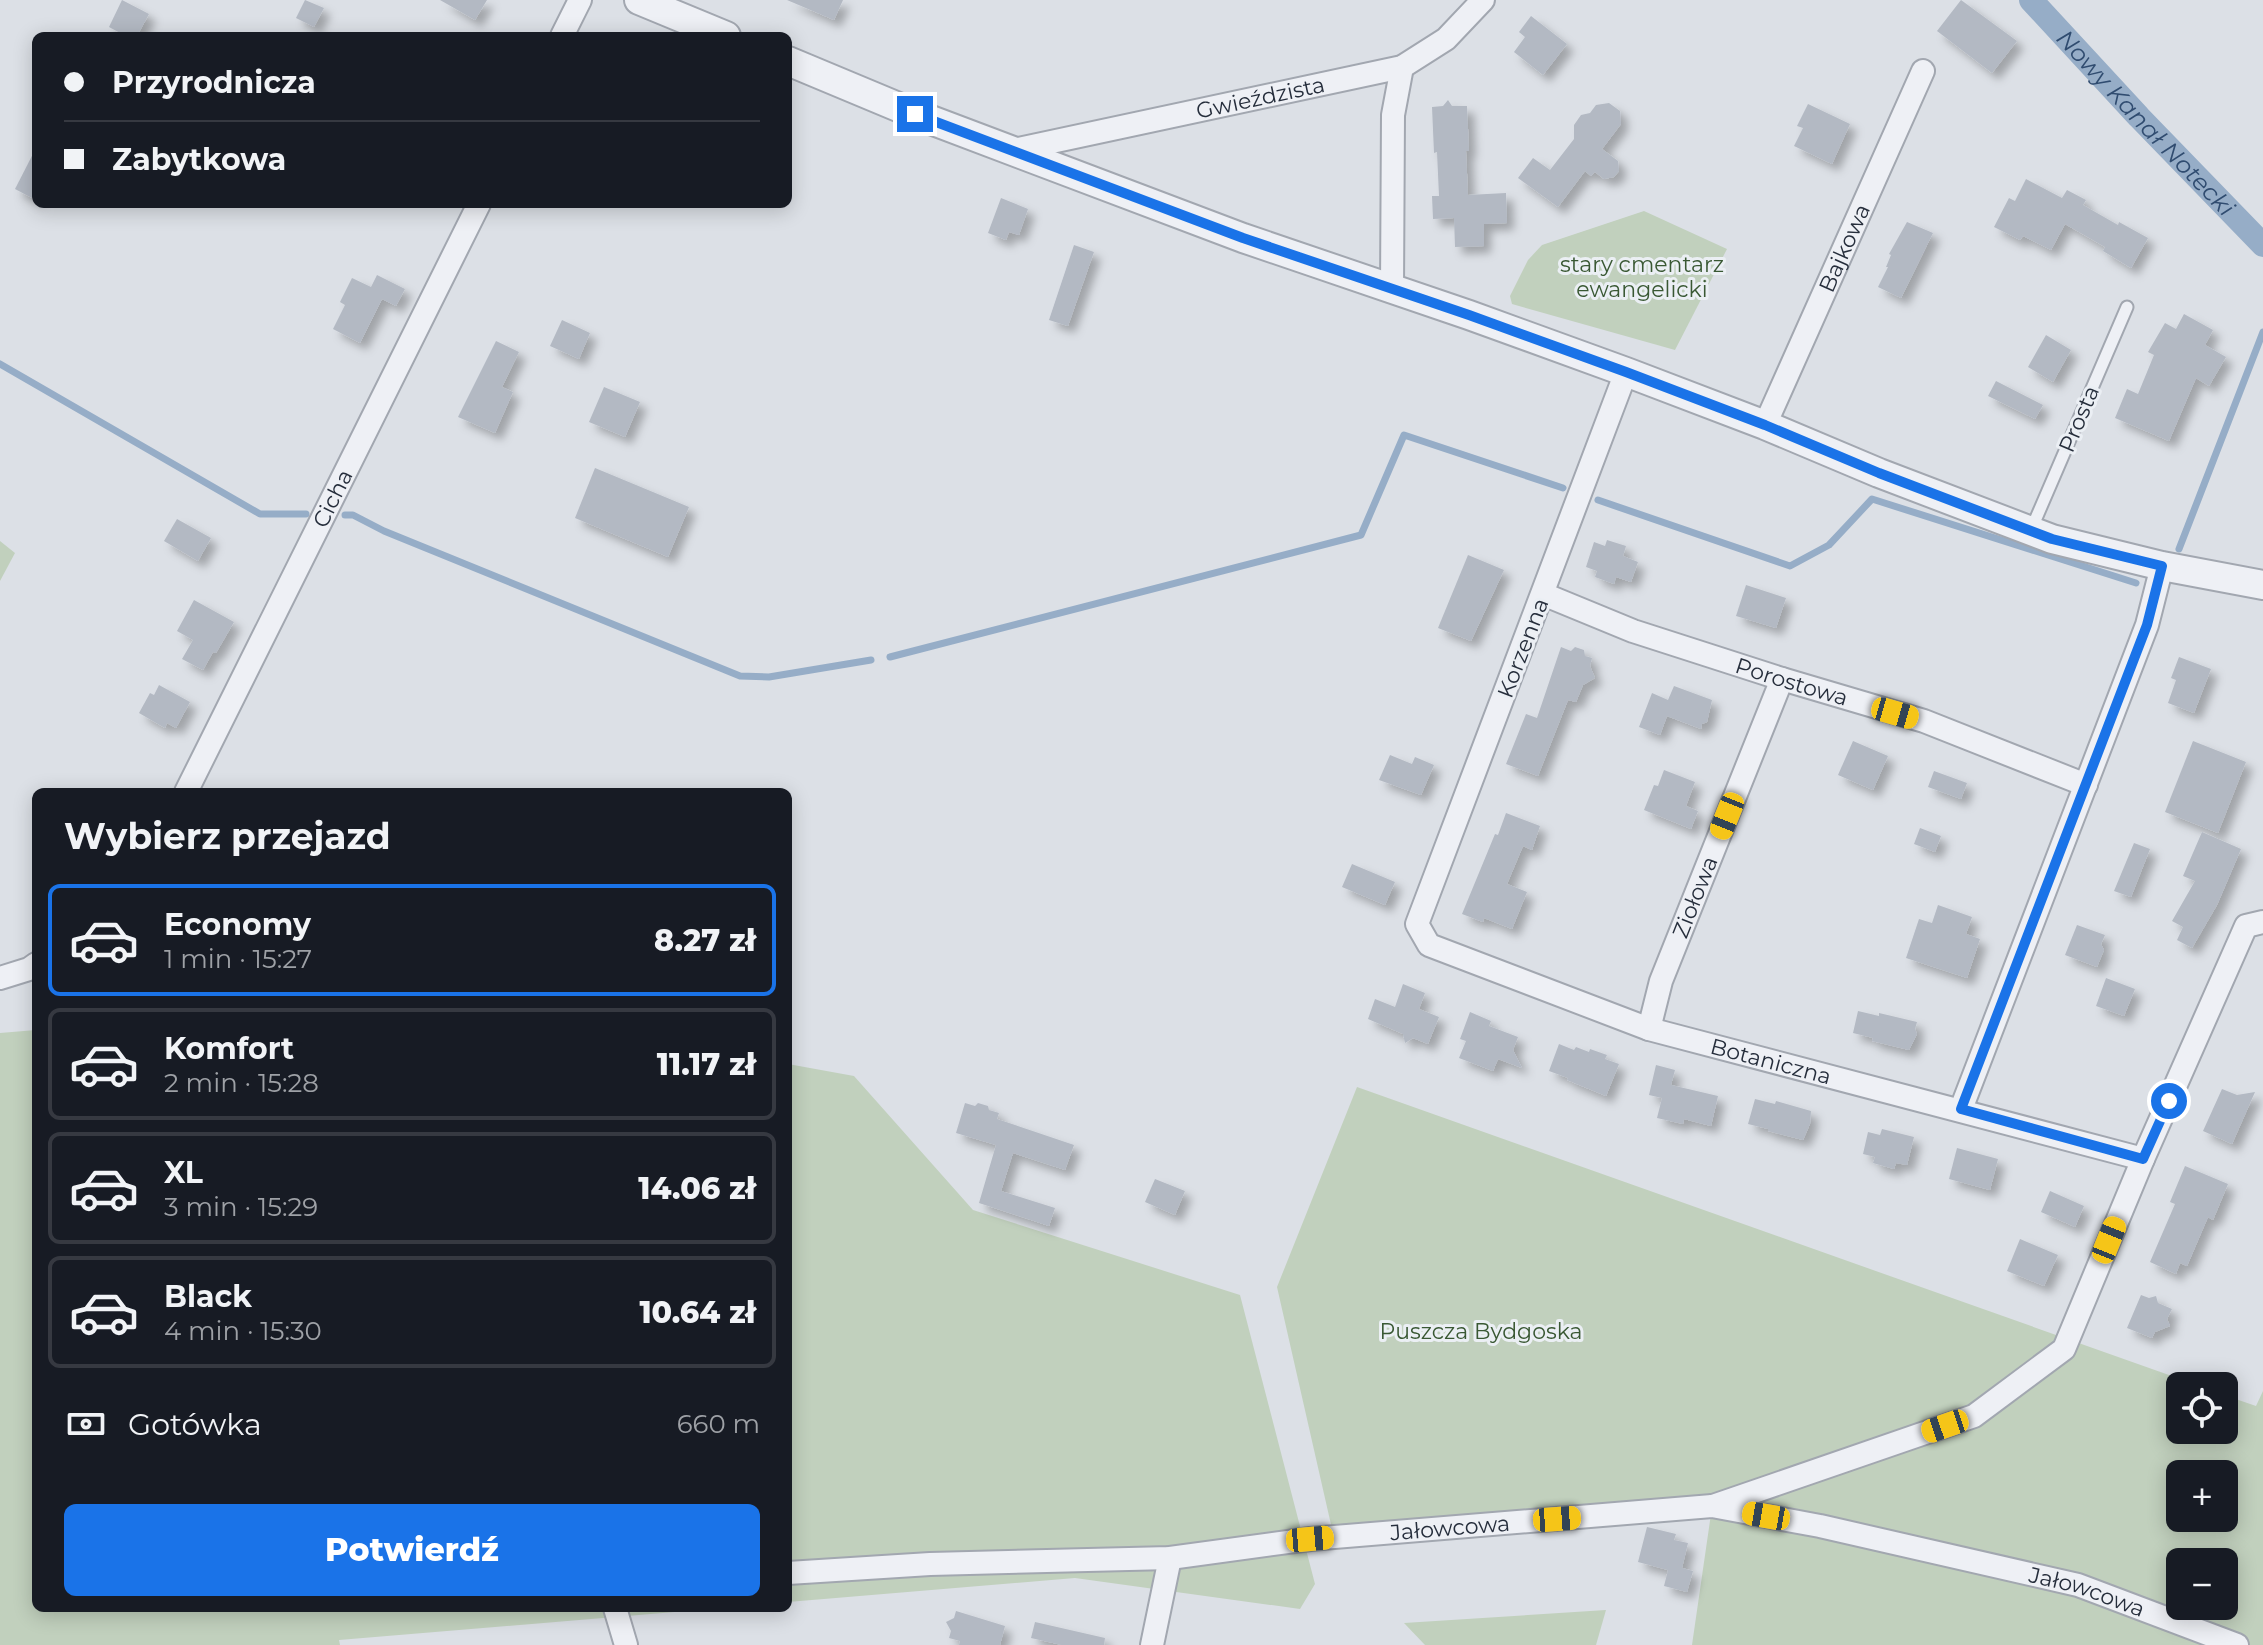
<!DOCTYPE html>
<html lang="pl">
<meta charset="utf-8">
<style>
body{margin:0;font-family:Montserrat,sans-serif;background:#242831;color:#f1f3f6;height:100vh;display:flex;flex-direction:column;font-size:30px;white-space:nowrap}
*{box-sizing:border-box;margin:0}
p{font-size:26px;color:#9ea1a6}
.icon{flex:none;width:44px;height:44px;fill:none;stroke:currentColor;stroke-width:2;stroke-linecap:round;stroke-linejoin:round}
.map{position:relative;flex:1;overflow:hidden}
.details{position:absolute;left:32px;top:788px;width:760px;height:824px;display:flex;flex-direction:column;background:#171b24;border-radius:12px;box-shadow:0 4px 20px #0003}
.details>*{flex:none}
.hud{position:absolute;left:32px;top:32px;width:760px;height:176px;border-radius:12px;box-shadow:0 4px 20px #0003;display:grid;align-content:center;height:176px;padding:0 32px;background:#171b24}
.buttons{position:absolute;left:2166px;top:1372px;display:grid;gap:16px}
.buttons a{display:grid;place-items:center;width:72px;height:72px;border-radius:12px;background:#171b24;box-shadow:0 4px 20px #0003;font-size:40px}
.end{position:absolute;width:36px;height:36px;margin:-18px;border:10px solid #1a73e8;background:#fff;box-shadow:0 0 0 4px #fff}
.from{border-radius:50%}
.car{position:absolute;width:24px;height:48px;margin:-24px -12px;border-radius:10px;box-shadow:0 0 6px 2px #0007;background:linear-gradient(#f5c518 24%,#345 0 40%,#f5c518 0 76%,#345 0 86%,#f5c518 0)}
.hud b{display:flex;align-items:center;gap:28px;height:76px;font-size:30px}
.hud b+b{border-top:2px solid #363941}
.hud i{width:20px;height:20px;background:#f1f3f6}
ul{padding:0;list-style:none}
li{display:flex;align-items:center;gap:24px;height:112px;margin:0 16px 12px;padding:0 16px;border:4px solid #363941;border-radius:12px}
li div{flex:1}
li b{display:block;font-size:30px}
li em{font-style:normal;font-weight:800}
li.current{border-color:#1a73e8}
li>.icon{width:72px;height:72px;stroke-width:1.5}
h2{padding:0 32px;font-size:36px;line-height:96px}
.pay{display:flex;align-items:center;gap:20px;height:88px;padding:0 32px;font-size:30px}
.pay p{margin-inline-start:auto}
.primary-button{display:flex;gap:16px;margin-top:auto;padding:16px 32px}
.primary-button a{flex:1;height:92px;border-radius:12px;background:#1a73e8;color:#fff;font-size:32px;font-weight:800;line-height:92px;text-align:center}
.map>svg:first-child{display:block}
.green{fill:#c1d0bd;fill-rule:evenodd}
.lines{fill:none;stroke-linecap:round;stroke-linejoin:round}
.stream{stroke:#96adc7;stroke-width:7}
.canal{stroke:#96adc7;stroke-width:24}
.building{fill:#b3b9c3;filter:url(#shadow)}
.service-casing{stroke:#a2a7b0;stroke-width:15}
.minor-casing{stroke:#a2a7b0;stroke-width:26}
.tertiary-casing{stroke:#a2a7b0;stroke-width:32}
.service{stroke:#eef0f5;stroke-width:11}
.minor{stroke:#eef0f5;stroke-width:22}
.tertiary{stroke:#eef0f5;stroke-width:28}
.route{stroke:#1a73e8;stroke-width:10}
.labels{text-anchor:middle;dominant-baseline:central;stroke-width:6;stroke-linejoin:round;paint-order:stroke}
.street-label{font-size:22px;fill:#262e3c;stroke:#ebeff4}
.park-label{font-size:22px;fill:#395833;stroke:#ebeff4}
.water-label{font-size:24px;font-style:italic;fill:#304c70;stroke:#ebeff4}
</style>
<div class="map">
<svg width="2263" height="1645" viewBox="0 0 2263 1645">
<defs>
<filter id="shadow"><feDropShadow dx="7" dy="7" stdDeviation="4" flood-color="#0004"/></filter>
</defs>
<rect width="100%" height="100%" fill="#dce0e6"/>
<g class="green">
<path d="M1644 211 1727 249 1675 350 1512 304 1510 296 1528 260 1542 245Z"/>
<path d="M0 541 15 553 0 581Z"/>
<path d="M36 1030V1608H722L339 1640 340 1645H0V1033Z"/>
<path d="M788 1064 854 1076 973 1210 1240 1295 1315 1584 1300 1609 1075 1578 788 1602Z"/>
<path d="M1357 1087 2200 1386H2180V1430H2224V1395L2256 1406 2263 1391V1645H1692L1712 1507 1332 1529 1277 1287ZM2180 1474H2224V1518H2180ZM2180 1562H2224V1606H2180Z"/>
<path d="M1606 1610 1596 1645H1425L1404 1623Z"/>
</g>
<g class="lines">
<g class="stream">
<path d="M0 364 260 514H306"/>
<path d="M1598 500 1790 566 1829 545 1872 499 2136 583"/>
<path d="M345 515H353L384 531 740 676 769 677 871 660"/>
<path d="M2179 549 2263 332"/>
<path d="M890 657 1361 535 1404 435 1563 488"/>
</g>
<path class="canal" id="s1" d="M2031 0 2139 117 2263 245"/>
</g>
<g class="building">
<path d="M122 0 149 14 137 36H126L109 27Z"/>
<path d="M305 0 324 8 314 27 296 18Z"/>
<path d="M440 0H487L475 20Z"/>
<path d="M787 0H843L834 20Z"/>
<path d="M1961 0 2017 41 1992 73 1937 31Z"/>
<path d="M1531 16 1567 44 1543 75 1514 52 1525 37 1519 32Z"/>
<path d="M1448 100 1452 106H1467L1469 151H1466L1468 195 1506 193 1507 223 1484 224V246L1455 247 1454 218 1433 219 1432 196H1439L1437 152 1434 153 1432 107 1443 106Z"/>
<path d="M1609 103 1620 111 1621 124 1602 149 1618 161 1619 171 1614 177 1604 179 1595 172 1591 176 1585 171 1558 207 1518 178 1533 158 1550 170 1574 139V125L1581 115 1590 113 1596 105Z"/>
<path d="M1808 104 1850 124 1832 164 1794 146 1803 128 1797 126Z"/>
<path d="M36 148V200L15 189Z"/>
<path d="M2026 179 2062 198 2067 190 2086 200 2083 205 2118 225 2119 222 2148 238 2131 268 2103 251 2105 247 2065 224 2051 250 2023 236 2020 240 1994 227 2009 198 2015 201Z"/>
<path d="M1001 198 1028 209 1019 235 1009 232 1006 240 988 233Z"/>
<path d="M1907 222 1933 233 1901 298 1878 287 1888 267H1886L1891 255 1889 254Z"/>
<path d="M1074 245 1094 252 1068 326 1049 320Z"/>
<path d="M377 275 405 289 396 306 382 299 360 343 333 329 345 305 340 302 352 278 371 287Z"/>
<path d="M2184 314 2213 330 2205 345 2226 357 2209 386 2196 378 2169 441 2115 418 2127 389 2138 394 2154 355 2148 352 2165 323 2176 329Z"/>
<path d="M562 320 590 333 579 359 550 346Z"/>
<path d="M2046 335 2071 350 2053 382 2028 367Z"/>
<path d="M496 341 519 352 502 387 513 392 495 433 458 417Z"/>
<path d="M1996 381 2043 405 2035 419 1988 396Z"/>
<path d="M604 387 640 402 625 437 589 422Z"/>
<path d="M595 468 689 507 668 557 575 518Z"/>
<path d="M177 519 211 538 198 561 164 541Z"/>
<path d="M1607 540 1626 546 1623 556 1638 562 1631 582 1616 577 1614 584 1595 577 1597 571 1586 567 1594 542 1605 546Z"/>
<path d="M1468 555 1504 570 1471 641 1438 628Z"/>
<path d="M1746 585 1786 598 1776 628 1736 616Z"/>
<path d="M194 600 234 622 216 653 213 652 203 670 182 659 193 640 177 631Z"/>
<path d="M1561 647 1571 651 1575 647 1584 650 1585 656 1592 658 1590 666 1595 678 1583 685 1576 702 1568 700 1538 776 1506 764 1526 714 1537 718Z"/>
<path d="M2179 657 2211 669 2194 713 2168 703 2176 680 2171 678Z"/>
<path d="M159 685 190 702 176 728 167 723 165 728 139 713 150 693 154 695Z"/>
<path d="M1674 686 1712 700 1707 722 1702 724 1701 729 1667 716 1660 735 1639 727 1652 693 1668 700Z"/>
<path d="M1853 741 1888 756 1873 790 1838 775Z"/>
<path d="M2193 741 2246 762 2218 833 2165 812Z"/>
<path d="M1390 755 1412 764 1415 757 1434 765 1421 795 1379 780Z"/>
<path d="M1664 770 1695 782 1686 806 1698 811 1691 829 1644 810 1654 785 1658 786Z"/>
<path d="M1934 771 1967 783 1961 799 1928 787Z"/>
<path d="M1506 813 1540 826 1532 850 1523 846 1507 884 1527 892 1512 929 1484 918 1483 922 1462 914 1495 834 1498 835Z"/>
<path d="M1920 828 1941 836 1935 852 1914 844Z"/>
<path d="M2202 832 2241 849 2217 905 2192 948 2177 940 2183 927 2172 921 2195 881 2183 876Z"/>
<path d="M2134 843 2150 849 2131 897 2114 891Z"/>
<path d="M1352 864 1395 882 1385 905 1342 887Z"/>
<path d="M1938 905 1972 917 1966 934 1980 939 1967 978 1906 958 1919 919 1932 923Z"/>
<path d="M2077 925 2105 935 2101 944 2104 950 2097 967 2065 955Z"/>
<path d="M2106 978 2135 989 2124 1016 2096 1006Z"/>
<path d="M1403 984 1425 993 1419 1009 1439 1017 1428 1044 1413 1038 1405 1043 1403 1034 1368 1019 1375 999 1395 1007Z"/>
<path d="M1858 1011 1879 1016V1013L1917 1022 1915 1029 1917 1034 1909 1050 1872 1041 1873 1038 1853 1033Z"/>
<path d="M1470 1012 1491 1021 1489 1026 1518 1037 1513 1050 1522 1068 1498 1059 1493 1071 1459 1058 1466 1041 1460 1039Z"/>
<path d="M1559 1044 1574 1050 1576 1047 1589 1052 1590 1049 1607 1055 1605 1059 1619 1064 1606 1096 1567 1080 1568 1078 1549 1071Z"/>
<path d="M1656 1065 1675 1070 1671 1085 1718 1096 1711 1126 1684 1119 1683 1124 1657 1118 1662 1098 1649 1095Z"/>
<path d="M2222 1089 2237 1095 2255 1092 2232 1144 2203 1131Z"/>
<path d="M1755 1099 1775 1104 1776 1101 1811 1111 1810 1124 1803 1140 1768 1131V1129L1748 1124Z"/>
<path d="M965 1103 975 1106 978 1103 988 1106 989 1110 999 1113 997 1119 1074 1145 1065 1170 1013 1153 1001 1191 1055 1208 1049 1226 979 1203 996 1145 956 1133Z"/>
<path d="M1882 1129 1914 1137 1907 1165 1896 1163 1894 1169 1873 1163 1875 1157 1863 1154 1868 1132 1880 1135Z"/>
<path d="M1957 1148 1998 1159 1990 1190 1949 1179Z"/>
<path d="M2185 1166 2228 1184 2213 1220 2208 1217 2187 1266 2180 1263 2176 1274 2150 1262 2175 1204 2170 1202Z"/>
<path d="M1155 1179 1185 1191 1175 1215 1145 1202Z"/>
<path d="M2050 1191 2084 1206 2075 1227 2041 1212Z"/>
<path d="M2020 1239 2058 1255 2044 1286 2007 1271Z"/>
<path d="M2141 1295 2149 1298 2156 1296 2158 1303 2172 1309 2167 1319 2170 1326 2155 1332 2152 1338 2127 1328Z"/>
<path d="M1647 1527 1676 1534 1674 1540 1688 1543 1682 1568 1693 1571 1687 1592 1664 1586 1668 1570 1638 1562Z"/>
<path d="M956 1611 1005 1626 1000 1645H959L960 1641 949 1638 951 1631 946 1622 954 1618Z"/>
<path d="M1035 1622 1105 1638 1104 1645H1062L1031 1638Z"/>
</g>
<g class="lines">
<defs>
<path id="service" d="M2031 530 2127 307"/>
<g id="minor">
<path d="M562 36 580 0"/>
<path id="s2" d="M1014 150 1402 67 1446 39 1483 0"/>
<path d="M1392 288 1393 115 1402 67"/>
<path id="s3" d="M1626 372 1417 924 1429 945 1649 1029 2143 1159"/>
<path id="s4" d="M1765 425 1923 71"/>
<path id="s5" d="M1543 594 1633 631 1782 679 1924 721 2086 785"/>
<path id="s6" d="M186 792 479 204"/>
<path d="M0 978 29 969 36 964"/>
<path id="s7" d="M1649 1029 1661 981 1782 679"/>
<path d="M1961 1109 2147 625 2162 566"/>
<path d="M1713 1506 1974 1416 2064 1349 2143 1159 2246 926 2263 922"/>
<path id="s8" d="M788 1573 930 1564 1170 1558 1310 1539 1712 1506 1820 1526 2078 1585 2237 1645"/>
<path d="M615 1608 626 1645"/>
<path d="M1152 1645 1170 1558"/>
</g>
<g id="tertiary">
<path d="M639 0 726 36"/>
<path d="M788 61 915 114 1243 238 1469 315 1626 372 1765 425 1879 473 2052 539 2162 566 2263 585"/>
</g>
</defs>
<use href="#service" class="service-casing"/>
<use href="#minor" class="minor-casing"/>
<use href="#tertiary" class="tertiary-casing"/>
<use href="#service" class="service"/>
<use href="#minor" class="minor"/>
<use href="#tertiary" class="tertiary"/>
</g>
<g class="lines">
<path class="route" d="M915 114 1243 238 1469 315 1626 372 1765 425 1879 473 2052 539 2162 566 2147 625 1961 1109 2143 1159 2169 1101"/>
</g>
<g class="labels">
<g class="street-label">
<text stroke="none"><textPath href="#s2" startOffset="252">Gwieździsta</textPath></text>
<text stroke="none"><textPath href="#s4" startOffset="194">Bajkowa</textPath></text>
<text transform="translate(2079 419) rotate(-67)">Prosta</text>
<text stroke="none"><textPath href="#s6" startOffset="328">Cicha</textPath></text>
<text transform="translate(1523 648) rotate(-69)">Korzenna</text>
<text stroke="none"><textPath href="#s5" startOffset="264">Porostowa</textPath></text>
<text stroke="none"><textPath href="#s7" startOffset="140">Ziołowa</textPath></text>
<text stroke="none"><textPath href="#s3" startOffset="976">Botaniczna</textPath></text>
<text stroke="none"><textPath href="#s8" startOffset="664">Jałowcowa</textPath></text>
<text stroke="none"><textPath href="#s8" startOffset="1312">Jałowcowa</textPath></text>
</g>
<g class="park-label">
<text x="1642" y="264">stary cmentarz<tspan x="1642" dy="25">ewangelicki</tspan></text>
<text x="1481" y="1331">Puszcza Bydgoska</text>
</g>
<g class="water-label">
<text stroke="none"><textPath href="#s1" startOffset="168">Nowy Kanał Notecki</textPath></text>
</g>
</g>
</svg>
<div class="buttons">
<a><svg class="icon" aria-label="locate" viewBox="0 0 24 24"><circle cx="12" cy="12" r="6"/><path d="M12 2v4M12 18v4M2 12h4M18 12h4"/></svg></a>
<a>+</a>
<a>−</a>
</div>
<i class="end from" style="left:2169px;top:1101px"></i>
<i class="end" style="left:915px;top:114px"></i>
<i class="car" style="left:1895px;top:713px;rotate:106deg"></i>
<i class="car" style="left:1727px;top:816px;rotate:202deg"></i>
<i class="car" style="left:2109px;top:1240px;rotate:22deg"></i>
<i class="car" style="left:1945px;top:1426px;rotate:251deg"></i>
<i class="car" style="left:1766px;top:1516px;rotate:280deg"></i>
<i class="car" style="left:1557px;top:1519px;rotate:86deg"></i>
<i class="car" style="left:1310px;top:1539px;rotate:85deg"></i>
<div class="hud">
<b><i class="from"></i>Przyrodnicza</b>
<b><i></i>Zabytkowa</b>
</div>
<section class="details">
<h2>Wybierz przejazd</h2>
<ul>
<li class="current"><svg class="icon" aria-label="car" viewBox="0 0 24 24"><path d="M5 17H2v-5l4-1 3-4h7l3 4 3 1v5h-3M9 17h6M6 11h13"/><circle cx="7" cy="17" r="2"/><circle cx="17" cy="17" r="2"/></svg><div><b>Economy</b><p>1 min · 15:27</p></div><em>8.27 zł</em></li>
<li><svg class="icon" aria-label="car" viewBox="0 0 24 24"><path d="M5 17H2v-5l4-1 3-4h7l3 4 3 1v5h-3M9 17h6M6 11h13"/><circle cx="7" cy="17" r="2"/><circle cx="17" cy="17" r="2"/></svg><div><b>Komfort</b><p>2 min · 15:28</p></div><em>11.17 zł</em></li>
<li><svg class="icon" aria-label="car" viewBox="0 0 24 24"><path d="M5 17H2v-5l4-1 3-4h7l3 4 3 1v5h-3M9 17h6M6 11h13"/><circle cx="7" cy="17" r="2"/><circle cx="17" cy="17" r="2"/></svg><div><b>XL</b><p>3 min · 15:29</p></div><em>14.06 zł</em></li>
<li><svg class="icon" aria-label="car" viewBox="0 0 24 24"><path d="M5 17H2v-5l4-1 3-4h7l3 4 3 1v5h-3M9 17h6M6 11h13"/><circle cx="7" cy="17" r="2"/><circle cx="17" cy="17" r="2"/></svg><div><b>Black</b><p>4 min · 15:30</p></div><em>10.64 zł</em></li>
</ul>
<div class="pay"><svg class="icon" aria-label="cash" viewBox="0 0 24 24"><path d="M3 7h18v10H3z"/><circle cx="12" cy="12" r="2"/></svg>Gotówka<p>660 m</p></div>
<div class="primary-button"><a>Potwierdź</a></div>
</section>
</div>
